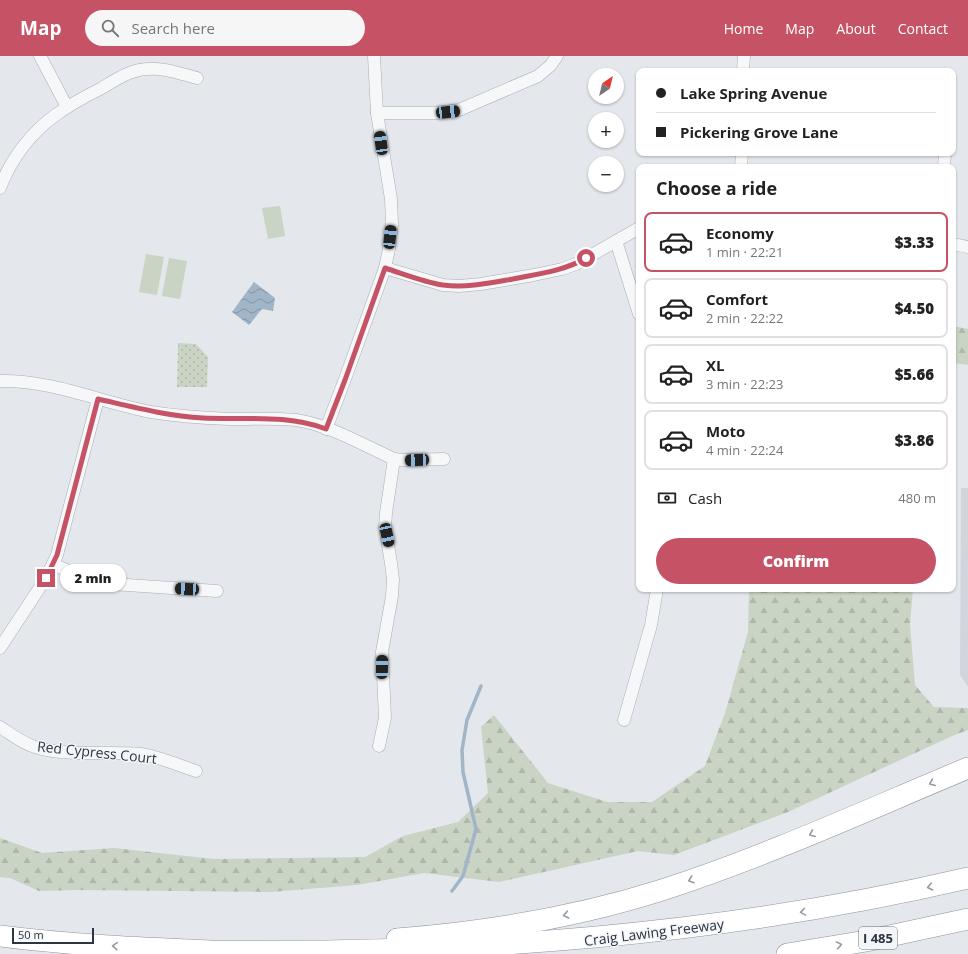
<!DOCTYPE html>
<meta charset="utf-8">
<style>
body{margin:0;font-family:"Open Sans",sans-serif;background:#f6f6f6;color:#222;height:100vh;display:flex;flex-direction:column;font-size:15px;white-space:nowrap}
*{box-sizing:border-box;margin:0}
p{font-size:13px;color:#767676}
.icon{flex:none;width:22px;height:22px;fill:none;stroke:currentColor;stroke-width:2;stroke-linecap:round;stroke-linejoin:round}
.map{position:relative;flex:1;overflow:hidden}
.details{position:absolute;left:636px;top:108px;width:320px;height:428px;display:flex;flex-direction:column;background:#fff;border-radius:8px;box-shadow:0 1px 3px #0004}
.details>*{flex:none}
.top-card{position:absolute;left:636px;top:12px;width:320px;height:88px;border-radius:8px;box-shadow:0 1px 3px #0004;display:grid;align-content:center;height:88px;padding:0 20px;background:#fff}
.needle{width:26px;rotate:35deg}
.controls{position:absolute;left:588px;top:12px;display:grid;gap:8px}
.controls a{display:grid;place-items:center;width:36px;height:36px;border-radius:50%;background:#fff;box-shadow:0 1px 3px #0004;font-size:20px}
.scale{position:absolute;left:12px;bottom:10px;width:82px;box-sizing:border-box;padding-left:4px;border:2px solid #2c3542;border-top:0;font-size:11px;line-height:14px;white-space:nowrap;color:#2c3542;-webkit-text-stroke:3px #f3f5f8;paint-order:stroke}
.end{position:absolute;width:18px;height:18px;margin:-9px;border:5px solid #c65266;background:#fff;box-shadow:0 0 0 2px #fff}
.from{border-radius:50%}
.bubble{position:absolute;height:28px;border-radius:14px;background:#fff;box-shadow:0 1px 3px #0004;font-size:13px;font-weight:800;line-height:28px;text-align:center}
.car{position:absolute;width:12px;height:24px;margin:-12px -6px;border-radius:5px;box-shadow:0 0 3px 1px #0007;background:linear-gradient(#222 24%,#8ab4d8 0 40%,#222 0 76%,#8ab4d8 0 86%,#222 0)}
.top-card b{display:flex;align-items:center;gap:14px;height:38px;font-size:15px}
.top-card b+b{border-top:1px solid #e0e0e0}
.top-card i{width:10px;height:10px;background:#222}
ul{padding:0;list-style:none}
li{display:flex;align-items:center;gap:12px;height:60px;margin:0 8px 6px;padding:0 12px;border:2px solid #e0e0e0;border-radius:8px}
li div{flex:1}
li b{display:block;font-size:15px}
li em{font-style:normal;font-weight:800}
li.selected{border-color:#c65266}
li>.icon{width:36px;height:36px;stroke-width:1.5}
h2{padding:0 20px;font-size:18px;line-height:48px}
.pay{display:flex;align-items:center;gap:10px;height:44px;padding:0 20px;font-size:15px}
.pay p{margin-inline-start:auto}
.cta{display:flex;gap:8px;margin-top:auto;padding:8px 20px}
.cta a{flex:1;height:46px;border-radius:24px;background:#c65266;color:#fff;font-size:16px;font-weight:800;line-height:46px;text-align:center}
header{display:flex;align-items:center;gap:24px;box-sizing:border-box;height:56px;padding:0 20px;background:#c65266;color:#fff}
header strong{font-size:19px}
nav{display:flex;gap:22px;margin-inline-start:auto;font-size:14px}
.search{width:280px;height:36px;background:#f6f6f6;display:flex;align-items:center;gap:10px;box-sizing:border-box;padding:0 14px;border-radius:22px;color:#767676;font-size:15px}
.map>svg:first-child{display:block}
.built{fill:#d2d6dc}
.forest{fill:url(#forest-firs)}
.park{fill:url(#park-dots)}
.garden{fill:#c9d4c5}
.water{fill:url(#water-waves)}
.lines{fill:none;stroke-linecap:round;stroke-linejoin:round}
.stream{stroke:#a1b5c8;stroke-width:3.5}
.minor-casing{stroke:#a9aeb5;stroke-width:13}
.motorway-casing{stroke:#8c94a0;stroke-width:22}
.minor{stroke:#f6f7f9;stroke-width:12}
.motorway{stroke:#fff;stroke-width:21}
.oneway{stroke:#969aa0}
.route{stroke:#c65266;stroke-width:5}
.labels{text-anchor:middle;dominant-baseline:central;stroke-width:3;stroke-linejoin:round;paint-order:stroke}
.shield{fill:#f3f5f8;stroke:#686f79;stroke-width:1}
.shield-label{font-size:13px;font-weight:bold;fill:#2c3542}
.street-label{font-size:14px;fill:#2c3542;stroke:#f3f5f8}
</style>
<header>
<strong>Map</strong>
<div class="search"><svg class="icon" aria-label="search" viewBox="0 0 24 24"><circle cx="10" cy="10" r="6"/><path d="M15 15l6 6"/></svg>Search here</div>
<nav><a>Home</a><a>Map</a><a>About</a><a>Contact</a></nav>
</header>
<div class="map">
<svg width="968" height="898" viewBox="0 0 968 898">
<defs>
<pattern id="forest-firs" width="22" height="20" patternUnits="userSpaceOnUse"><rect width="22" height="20" fill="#c9d4c5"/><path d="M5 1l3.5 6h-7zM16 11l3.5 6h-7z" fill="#adb7aa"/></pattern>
<pattern id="park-dots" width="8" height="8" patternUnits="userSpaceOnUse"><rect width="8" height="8" fill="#c9d4c5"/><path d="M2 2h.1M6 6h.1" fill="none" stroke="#adb7aa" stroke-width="1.8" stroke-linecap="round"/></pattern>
<pattern id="water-waves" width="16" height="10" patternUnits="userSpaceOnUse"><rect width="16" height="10" fill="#a1b5c8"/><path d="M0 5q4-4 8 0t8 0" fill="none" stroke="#8394a4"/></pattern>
</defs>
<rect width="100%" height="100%" fill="#e4e7eb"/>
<path class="built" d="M961 432H968V631L960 619Z"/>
<g class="forest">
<path d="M953 270 968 273V309L953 307Z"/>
<path d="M749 533H913L910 569 915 629 934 651 968 652V674L952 680 788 756 674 799 638 795 499 826 424 817 357 829 270 836 80 834 39 835 10 822 0 821V782L42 797 114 792 214 803 365 801 403 780 458 766 488 737 481 671 494 659 548 727 607 746H652L705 710 725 657 748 576Z"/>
</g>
<path class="park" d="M178 287 196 288 208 301 207 331H177Z"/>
<g class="garden">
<path d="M280 150 285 180 268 183 262 152Z"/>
<path d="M146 198 164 201 157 239 139 236Z"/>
<path d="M169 202 187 205 180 243 162 240Z"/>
</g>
<path class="water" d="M254 226 275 242 273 255 262 253 249 269 232 256Z"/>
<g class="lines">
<path class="stream" d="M452 835 463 820 476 773 463 716 462 694 467 664 481 630"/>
<defs>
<g id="minor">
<path d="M40 0 67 51"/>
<path d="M743 15 744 0"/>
<path d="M377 57H436L459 54 538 20 551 9 557 0"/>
<path d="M741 111 742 97"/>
<path d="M944 111 945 97"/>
<path d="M0 132C11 103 31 76 57 58 71 48 86 40 102 32 115 24 130 14 146 13 163 11 181 18 197 22"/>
<path d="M616 185 639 258"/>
<path d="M953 188 968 191"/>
<path d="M385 212 443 229 459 230 481 228 534 219 562 213 576 208 639 172"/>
<path d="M0 325C52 324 100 346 151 356 176 360 203 362 229 363 251 363 273 362 296 364 330 369 363 389 394 403L403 404 444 403"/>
<path d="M326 373 345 323 385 212 389 193 392 168 391 143 377 57 374 0"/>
<path d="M53 508 77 519 112 528 217 535"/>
<path d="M0 592 46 522 57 499 98 343"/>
<path d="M624 664 651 569 657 533"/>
<path d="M0 671C11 678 22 687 35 691 66 701 108 695 141 698 160 701 178 709 196 715"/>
<path d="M379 690 385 662 382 596 392 540 393 524 391 507 385 471 386 457 394 403"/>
</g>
<g id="motorway">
<path d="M0 880C70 889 140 892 210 895 465 898 720 880 968 822"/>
<path d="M397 883C486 876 577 861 662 834 767 800 867 754 968 712"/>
<path d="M787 898 866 885 968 863"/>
</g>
</defs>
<use href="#minor" class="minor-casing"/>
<use href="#motorway" class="motorway-casing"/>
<use href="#minor" class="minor"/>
<use href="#motorway" class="motorway"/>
</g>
<defs><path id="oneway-chevron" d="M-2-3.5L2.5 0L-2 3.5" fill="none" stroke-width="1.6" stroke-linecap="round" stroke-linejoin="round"/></defs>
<g class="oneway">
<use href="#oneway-chevron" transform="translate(932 727) rotate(157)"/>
<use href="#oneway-chevron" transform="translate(812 778) rotate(157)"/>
<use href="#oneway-chevron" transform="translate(691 824) rotate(161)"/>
<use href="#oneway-chevron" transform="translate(930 831) rotate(167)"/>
<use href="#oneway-chevron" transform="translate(803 856) rotate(171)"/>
<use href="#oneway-chevron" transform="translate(566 859) rotate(169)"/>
<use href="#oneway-chevron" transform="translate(839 889) rotate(-10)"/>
<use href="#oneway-chevron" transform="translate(115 890) rotate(-176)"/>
</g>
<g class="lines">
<path class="route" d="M46 522 57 499 98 343C133 351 167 360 203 362 244 364 287 358 326 373L345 324 385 212C404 218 424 226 443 229 467 232 490 227 513 223 538 218 564 215 586 202"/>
</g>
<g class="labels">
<rect class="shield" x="859" y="871" width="38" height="22" rx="3"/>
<g class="shield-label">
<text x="878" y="882">I 485</text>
</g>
<g class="street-label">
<text transform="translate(97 696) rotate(6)">Red Cypress Court</text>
<text transform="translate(654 876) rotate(-7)">Craig Lawing Freeway</text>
</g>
</g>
</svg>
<div class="controls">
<a><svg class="needle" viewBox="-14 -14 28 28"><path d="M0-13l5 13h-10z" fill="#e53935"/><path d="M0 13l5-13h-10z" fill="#767676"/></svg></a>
<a>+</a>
<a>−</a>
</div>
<div class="scale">50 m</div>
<i class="end from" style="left:586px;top:202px"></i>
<i class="end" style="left:46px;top:522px"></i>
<div class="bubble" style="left:60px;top:508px;width:66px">2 min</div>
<i class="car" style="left:448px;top:56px;rotate:84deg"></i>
<i class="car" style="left:381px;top:87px;rotate:352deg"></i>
<i class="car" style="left:390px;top:181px;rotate:6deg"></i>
<i class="car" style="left:417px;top:404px;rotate:268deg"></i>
<i class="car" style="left:387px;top:479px;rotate:168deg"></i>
<i class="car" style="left:187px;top:533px;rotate:273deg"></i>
<i class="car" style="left:382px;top:611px;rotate:1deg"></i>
<div class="top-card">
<b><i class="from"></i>Lake Spring Avenue</b>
<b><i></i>Pickering Grove Lane</b>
</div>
<section class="details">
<h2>Choose a ride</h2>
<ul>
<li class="selected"><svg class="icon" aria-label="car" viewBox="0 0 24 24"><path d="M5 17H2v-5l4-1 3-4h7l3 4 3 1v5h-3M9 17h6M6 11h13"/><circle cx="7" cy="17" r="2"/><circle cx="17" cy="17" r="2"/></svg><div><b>Economy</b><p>1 min · 22:21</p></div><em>$3.33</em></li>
<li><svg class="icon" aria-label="car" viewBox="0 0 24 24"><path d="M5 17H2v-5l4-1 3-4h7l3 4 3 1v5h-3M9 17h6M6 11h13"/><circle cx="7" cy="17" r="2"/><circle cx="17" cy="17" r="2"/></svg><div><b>Comfort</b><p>2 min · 22:22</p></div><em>$4.50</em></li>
<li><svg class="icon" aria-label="car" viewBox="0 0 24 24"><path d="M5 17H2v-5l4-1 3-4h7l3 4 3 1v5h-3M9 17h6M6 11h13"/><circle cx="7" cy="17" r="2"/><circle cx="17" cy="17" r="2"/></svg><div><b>XL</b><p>3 min · 22:23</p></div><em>$5.66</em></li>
<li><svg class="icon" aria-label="car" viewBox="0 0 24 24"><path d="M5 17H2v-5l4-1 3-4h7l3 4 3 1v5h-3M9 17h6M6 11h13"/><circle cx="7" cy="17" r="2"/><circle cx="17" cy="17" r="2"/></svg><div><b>Moto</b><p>4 min · 22:24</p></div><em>$3.86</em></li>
</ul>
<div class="pay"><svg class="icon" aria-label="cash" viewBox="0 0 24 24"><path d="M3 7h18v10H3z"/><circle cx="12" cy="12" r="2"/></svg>Cash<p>480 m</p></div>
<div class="cta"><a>Confirm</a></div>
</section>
</div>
